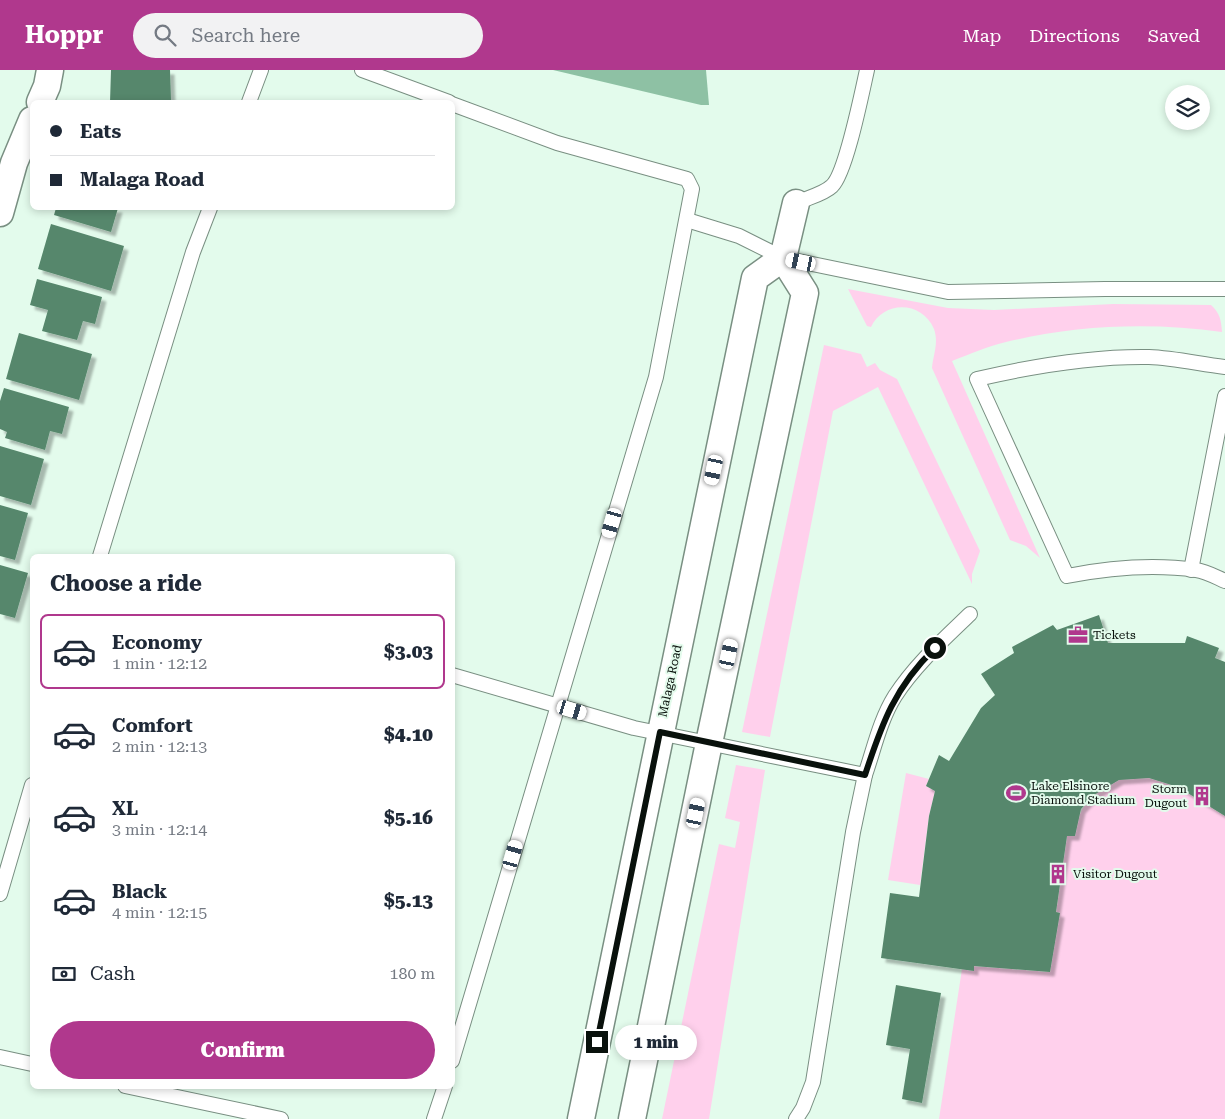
<!DOCTYPE html>
<meta charset="utf-8">
<style>
body{margin:0;font-family:"Roboto Serif",serif;background:#f2f2f3;color:#1f2937;height:100vh;display:flex;flex-direction:column;font-size:19px;white-space:nowrap}
*{box-sizing:border-box;margin:0}
p{font-size:16px;color:#747a83}
.icon{flex:none;width:28px;height:28px;fill:none;stroke:currentColor;stroke-width:2;stroke-linecap:round;stroke-linejoin:round}
.map{position:relative;flex:1;overflow:hidden}
.details{position:absolute;left:30px;top:484px;width:425px;height:535px;display:flex;flex-direction:column;background:#fff;border-radius:8px;box-shadow:0 2px 8px #0003}
.details>*{flex:none}
.top-card{position:absolute;left:30px;top:30px;width:425px;height:110px;border-radius:8px;box-shadow:0 2px 8px #0003;display:grid;align-content:center;height:110px;padding:0 20px;background:#fff}
.controls{position:absolute;left:1165px;top:15px;display:grid;gap:10px}
.controls a{display:grid;place-items:center;width:45px;height:45px;border-radius:50%;background:#fff;box-shadow:0 2px 8px #0003;font-size:25px}
.end{position:absolute;width:22px;height:22px;margin:-11px;border:6px solid #09110c;background:#fff;box-shadow:0 0 0 2px #fff}
.from{border-radius:50%}
.bubble{position:absolute;height:35px;border-radius:18px;background:#fff;box-shadow:0 2px 8px #0003;font-size:16px;font-weight:800;line-height:35px;text-align:center}
.car{position:absolute;width:15px;height:30px;margin:-15px -8px;border-radius:6px;box-shadow:0 0 4px 1px #0007;background:linear-gradient(#fff 24%,#345 0 40%,#fff 0 76%,#345 0 86%,#fff 0)}
.top-card b{display:flex;align-items:center;gap:18px;height:48px;font-size:19px}
.top-card b+b{border-top:1px solid #e0e1e3}
.top-card i{width:12px;height:12px;background:#1f2937}
ul{padding:0;list-style:none}
li{display:flex;align-items:center;gap:15px;height:75px;margin:0 10px 8px;padding:0 10px;border:2px solid transparent;border-radius:8px}
li div{flex:1}
li b{display:block;font-size:19px}
li em{font-style:normal;font-weight:800}
li.current{border-color:#b0388d}
li>.icon{width:45px;height:45px;stroke-width:1.5}
h2{padding:0 20px;font-size:22px;line-height:60px}
.pay{display:flex;align-items:center;gap:12px;height:55px;padding:0 20px;font-size:19px}
.pay p{margin-inline-start:auto}
.cta{display:flex;gap:10px;margin-top:auto;padding:10px 20px}
.cta a{flex:1;height:58px;border-radius:30px;background:#b0388d;color:#fff;font-size:20px;font-weight:800;line-height:58px;text-align:center}
header{display:flex;align-items:center;gap:30px;box-sizing:border-box;height:70px;padding:0 25px;background:#b0388d;color:#fff}
header strong{font-size:24px}
nav{display:flex;gap:28px;margin-inline-start:auto;font-size:18px}
.search{width:350px;height:45px;background:#f2f2f3;display:flex;align-items:center;gap:12px;box-sizing:border-box;padding:0 18px;border-radius:28px;color:#747a83;font-size:19px}
.map>svg:first-child{display:block}
.green{fill:#ffd0ec}
.water{fill:#8ec1a4}
.building{fill:#56876c;filter:url(#shadow)}
.lines{fill:none;stroke-linecap:round;stroke-linejoin:round}
.service-casing{stroke:#798f82;stroke-width:16}
.minor-casing{stroke:#798f82;stroke-width:29}
.service{stroke:#fff;stroke-width:14}
.minor{stroke:#fff;stroke-width:26}
.route{stroke:#09110c;stroke-width:6}
.labels{text-anchor:middle;dominant-baseline:central;stroke-width:4;stroke-linejoin:round;paint-order:stroke}
.poi-label{font-size:12px;fill:#09110c;stroke:#e3fbec;text-anchor:start}
.street-label{font-size:12px;fill:#09110c;stroke:#e3fbec}
</style>
<header>
<strong>Hoppr</strong>
<div class="search"><svg class="icon" aria-label="search" viewBox="0 0 24 24"><circle cx="10" cy="10" r="6"/><path d="M15 15l6 6"/></svg>Search here</div>
<nav><a>Map</a><a>Directions</a><a>Saved</a></nav>
</header>
<div class="map">
<svg width="1225" height="1049" viewBox="0 0 1225 1049">
<defs>
<filter id="shadow"><feDropShadow dx="4.5" dy="4.5" stdDeviation="1" flood-color="#0004"/></filter>
</defs>
<rect width="100%" height="100%" fill="#e3fbec"/>
<g class="green">
<path d="M848 219 948 238 994 240 1113 234 1211 235C1220 243 1221 250 1222 262 1151 252 1075 255 1006 272 988 276 970 284 952 291L1040 488 1026 476 1010 470 932 298C933 285 939 273 934 259 922 231 884 230 871 257L867 256Z"/>
<path d="M824 275 861 284 867 297 875 293 880 300 897 309 980 481 972 504V514L878 317 833 341 770 667 742 662Z"/>
<path d="M736 695 765 700 709 1049H662L719 774 735 778 740 752 725 748Z"/>
<path d="M906 703 929 709 926 716 935 721 929 746 920 815 888 810Z"/>
<path d="M1149 708 1178 717 1225 746V1049H939L962 899 974 901V896L1050 902 1059 843 1056 842 1067 766H1075C1076 740 1093 719 1118 710 1127 707 1140 708 1149 708Z"/>
</g>
<path class="water" d="M553 0H706L709 35H701Z"/>
<g class="building">
<path d="M111 0H170L171 30 110 32Z"/>
<path d="M56 138H118L111 162 54 145Z"/>
<path d="M51 154 124 176 111 221 38 199Z"/>
<path d="M37 209 102 227 95 254 83 251 77 270 42 261 48 240 30 235Z"/>
<path d="M19 263 92 284 79 330 6 309Z"/>
<path d="M4 318 69 337 62 364 50 361 45 380 5 368 7 362 0 359V331Z"/>
<path d="M0 376 44 389 31 435 0 426Z"/>
<path d="M0 435 28 443 15 490 0 486Z"/>
<path d="M0 495 28 503 15 548 0 544Z"/>
<path d="M1099 545 1108 573H1185L1187 566 1219 578 1215 588 1225 592V746L1178 717 1149 708 1119 710 1094 725 1081 739 1075 766H1067L1056 842 1060 843 1050 902 974 896V901L881 888 890 823 919 827 929 746 935 721 926 716 939 685 949 691 981 638 995 625 981 604 1014 583 1012 577 1053 555 1057 560Z"/>
<path d="M896 915 941 923 922 1033 902 1029 910 979 886 975Z"/>
</g>
<g class="lines">
<defs>
<g id="service">
<path d="M362 0 449 32"/>
<path d="M249 32 261 0"/>
<path d="M452 34 557 73 687 109 692 119 656 307 452 991"/>
<path d="M796 133C807 128 824 124 832 116 846 103 862 22 867 0"/>
<path d="M687 150 739 166 783 188 948 222 1105 219H1225"/>
<path d="M1225 297C1200 294 1174 288 1149 287 1091 286 1033 296 977 309L1067 506C1108 498 1154 494 1196 500 1205 501 1216 507 1225 511"/>
<path d="M100 486 193 182 210 138"/>
<path d="M1191 500 1225 326"/>
<path d="M452 605 634 658 865 705C874 679 880 650 895 626 915 595 943 570 970 544"/>
<path d="M0 824 32 715"/>
<path d="M0 987 32 994"/>
<path d="M125 1016 281 1049"/>
<path d="M434 1049 445 1016"/>
<path d="M796 1049 803 1038 813 1012 853 762 865 705"/>
</g>
<g id="minor">
<path d="M40 32 47 16 50 0"/>
<path d="M0 143 14 93 32 50"/>
<path d="M581 1049 755 208 783 188 796 133"/>
<path d="M632 1049 709 673 805 223 783 188"/>
</g>
</defs>
<use href="#service" class="service-casing"/>
<use href="#minor" class="minor-casing"/>
<use href="#service" class="service"/>
<use href="#minor" class="minor"/>
</g>
<g class="lines">
<path class="route" d="M597 972 660 662 865 705C882 653 895 617 935 578"/>
</g>
<defs>
<symbol id="office-bare" viewBox="-9 -9 18 18"><path d="M-6-3h4V-5.5h4V-3h4V5H-6ZM-1-4.5V-3h2v-1.5ZM-6 0V1H6V0Z" fill="#b0388d" stroke="#e3fbec" stroke-width="2.5" paint-order="stroke"/></symbol>
<symbol id="stadium-bare" viewBox="-9 -9 18 18"><path d="M0-5a6.5 5 0 1 0 0 10a6.5 5 0 1 0 0-10ZM-3.5-1.8h7v3.6h-7Z" fill="#b0388d" stroke="#e3fbec" stroke-width="2.5" paint-order="stroke"/></symbol>
<symbol id="building-bare" viewBox="-9 -9 18 18"><path d="M-4-6H4V6H1V3H-1V6H-4ZM-2.5-4.3h1.7v1.8h-1.7ZM.8-4.3h1.7v1.8H.8ZM-2.5-1h1.7V.8h-1.7ZM.8-1h1.7V.8H.8Z" fill="#b0388d" stroke="#e3fbec" stroke-width="2.5" paint-order="stroke"/></symbol>
</defs>
<g fill-rule="evenodd">
<use href="#office-bare" x="1064" y="551" width="28" height="28"/>
<use href="#stadium-bare" x="1002" y="709" width="28" height="28"/>
<use href="#building-bare" x="1188" y="712" width="28" height="28"/>
<use href="#building-bare" x="1044" y="790" width="28" height="28"/>
</g>
<g class="labels">
<g class="poi-label">
<text x="1093" y="565">Tickets</text>
<text x="1031" y="716">Lake Elsinore<tspan x="1031" dy="14">Diamond Stadium</tspan></text>
<text x="1187" y="719" text-anchor="end">Storm<tspan x="1187" dy="14">Dugout</tspan></text>
<text x="1073" y="804">Visitor Dugout</text>
</g>
<g class="street-label">
<text transform="translate(670 611) rotate(-78)">Malaga Road</text>
</g>
</g>
</svg>
<div class="controls">
<a><svg class="icon" aria-label="layers" viewBox="0 0 24 24"><path d="M12 4l9 5-9 5-9-5zM3 14l9 5 9-5"/></svg></a>
</div>
<i class="end from" style="left:935px;top:578px"></i>
<i class="end" style="left:597px;top:972px"></i>
<div class="bubble" style="left:615px;top:955px;width:82px">1 min</div>
<i class="car" style="left:801px;top:192px;rotate:282deg"></i>
<i class="car" style="left:714px;top:400px;rotate:192deg"></i>
<i class="car" style="left:612px;top:453px;rotate:196deg"></i>
<i class="car" style="left:729px;top:584px;rotate:12deg"></i>
<i class="car" style="left:572px;top:640px;rotate:107deg"></i>
<i class="car" style="left:696px;top:743px;rotate:12deg"></i>
<i class="car" style="left:513px;top:785px;rotate:16deg"></i>
<div class="top-card">
<b><i class="from"></i>Eats</b>
<b><i></i>Malaga Road</b>
</div>
<section class="details">
<h2>Choose a ride</h2>
<ul>
<li class="current"><svg class="icon" aria-label="car" viewBox="0 0 24 24"><path d="M5 17H2v-5l4-1 3-4h7l3 4 3 1v5h-3M9 17h6M6 11h13"/><circle cx="7" cy="17" r="2"/><circle cx="17" cy="17" r="2"/></svg><div><b>Economy</b><p>1 min · 12:12</p></div><em>$3.03</em></li>
<li><svg class="icon" aria-label="car" viewBox="0 0 24 24"><path d="M5 17H2v-5l4-1 3-4h7l3 4 3 1v5h-3M9 17h6M6 11h13"/><circle cx="7" cy="17" r="2"/><circle cx="17" cy="17" r="2"/></svg><div><b>Comfort</b><p>2 min · 12:13</p></div><em>$4.10</em></li>
<li><svg class="icon" aria-label="car" viewBox="0 0 24 24"><path d="M5 17H2v-5l4-1 3-4h7l3 4 3 1v5h-3M9 17h6M6 11h13"/><circle cx="7" cy="17" r="2"/><circle cx="17" cy="17" r="2"/></svg><div><b>XL</b><p>3 min · 12:14</p></div><em>$5.16</em></li>
<li><svg class="icon" aria-label="car" viewBox="0 0 24 24"><path d="M5 17H2v-5l4-1 3-4h7l3 4 3 1v5h-3M9 17h6M6 11h13"/><circle cx="7" cy="17" r="2"/><circle cx="17" cy="17" r="2"/></svg><div><b>Black</b><p>4 min · 12:15</p></div><em>$5.13</em></li>
</ul>
<div class="pay"><svg class="icon" aria-label="cash" viewBox="0 0 24 24"><path d="M3 7h18v10H3z"/><circle cx="12" cy="12" r="2"/></svg>Cash<p>180 m</p></div>
<div class="cta"><a>Confirm</a></div>
</section>
</div>
